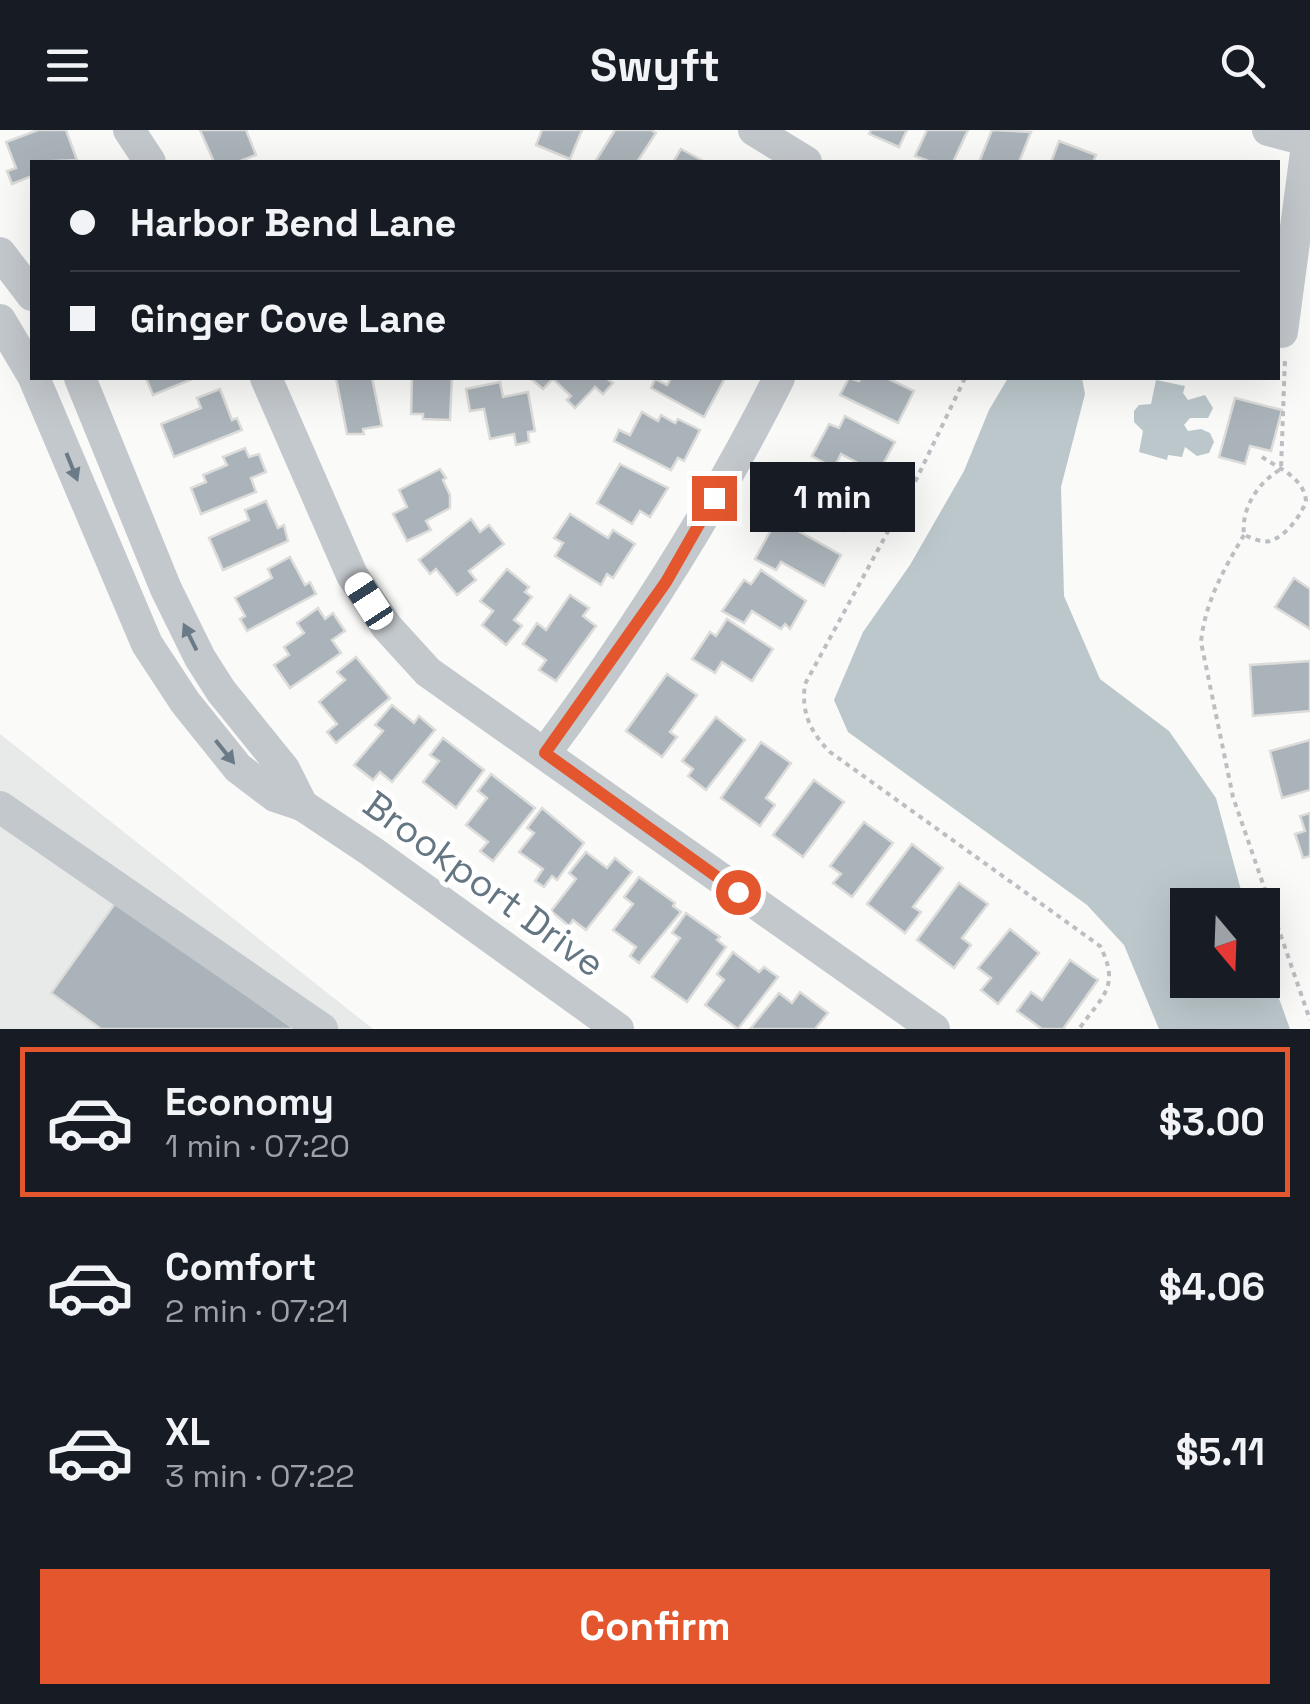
<!DOCTYPE html>
<meta charset="utf-8">
<style>
body{margin:0;font-family:"Space Grotesk",sans-serif;background:#20242c;color:#f1f3f6;height:100vh;display:flex;flex-direction:column;font-size:38px;white-space:nowrap}
*{box-sizing:border-box;margin:0}
p{font-size:32px;color:#9ea1a6}
.icon{flex:none;width:55px;height:55px;fill:none;stroke:currentColor;stroke-width:2;stroke-linecap:round;stroke-linejoin:round}
.map{position:relative;height:899px;overflow:hidden}
.side{display:flex;flex-direction:column;background:#171b24;flex:1}
.side>*{flex:none}
.hud{position:absolute;left:30px;top:30px;width:1250px;height:220px;border-radius:0px;box-shadow:0 10px 40px #0002;display:grid;align-content:center;height:220px;padding:0 40px;background:#171b24}
.needle{width:65px;rotate:161deg}
.buttons{position:absolute;left:1170px;top:758px;display:grid;gap:20px}
.buttons a{display:grid;place-items:center;width:110px;height:110px;border-radius:0px;background:#171b24;box-shadow:0 10px 40px #0002;font-size:50px}
.end{position:absolute;width:45px;height:45px;margin:-22px;border:12px solid #e4572e;background:#fff;box-shadow:0 0 0 5px #fff}
.from{border-radius:50%}
.bubble{position:absolute;height:70px;border-radius:0px;background:#171b24;box-shadow:0 10px 40px #0002;font-size:32px;font-weight:600;line-height:70px;text-align:center}
.car{position:absolute;width:30px;height:60px;margin:-30px -15px;border-radius:12px;box-shadow:0 0 8px 2px #0007;background:linear-gradient(#fff 24%,#345 0 40%,#fff 0 76%,#345 0 86%,#fff 0)}
.hud b{display:flex;align-items:center;gap:35px;height:95px;font-size:38px}
.hud b+b{border-top:2px solid #363941}
.hud i{width:25px;height:25px;background:#f1f3f6}
ul{padding:18px 0 0;list-style:none}
li{display:flex;align-items:center;gap:30px;height:150px;margin:0 20px 15px;padding:0 20px;border:5px solid transparent;border-radius:0px}
li div{flex:1}
li b{display:block;font-size:38px}
li em{font-style:normal;font-weight:600}
li.current{border-color:#e4572e}
li>.icon{width:90px;height:90px;stroke-width:1.5}
.cta{display:flex;gap:20px;margin-top:auto;padding:20px 40px}
.cta a{flex:1;height:115px;border-radius:0px;background:#e4572e;color:#fff;font-size:40px;font-weight:600;line-height:115px;text-align:center}
header{display:flex;justify-content:space-between;align-items:center;height:130px;padding:0 40px;background:#171b24;font-size:45px;font-weight:600}
.map>svg:first-child{display:block}
.built{fill:#e8e9e9}
.water{fill:#bbc7cb}
.building{fill:#aab3b9;stroke:#dcdcda;stroke-width:2.5}
.lines{fill:none;stroke-linecap:round;stroke-linejoin:round}
.path{stroke:#bbbfc2;stroke-width:4;stroke-dasharray:5 5;stroke-linecap:butt}
.minor{stroke:#c3c8cc;stroke-width:32}
.oneway{fill:#6a7a87}
.route{stroke:#e4572e;stroke-width:12}
.labels{text-anchor:middle;dominant-baseline:central;stroke-width:10;stroke-linejoin:round;paint-order:stroke}
.street-label{font-size:38px;fill:#657683;stroke:#fff}
</style>
<header><svg class="icon" aria-label="menu" viewBox="0 0 24 24"><path d="M4 6h16M4 12h16M4 18h16"/></svg>Swyft<svg class="icon" aria-label="search" viewBox="0 0 24 24"><circle cx="10" cy="10" r="6"/><path d="M15 15l6 6"/></svg></header>
<div class="map">
<svg width="1310" height="899" viewBox="0 0 1310 899">
<rect width="100%" height="100%" fill="#fafaf8"/>
<path class="built" d="M0 604 373 899H0Z"/>
<g class="water">
<path d="M1008 248H1082L1085 264 1061 357 1064 466 1100 549 1169 601 1216 668 1245 775H1188V850H1262L1263 824 1290 899H1159L1124 815 1087 775 848 602 834 570 863 502 910 435 964 341 989 280Z"/>
<path d="M1156 250 1185 256 1183 263 1188 270 1205 265 1213 278 1208 288H1190L1184 295 1188 301 1201 299 1210 303 1214 312 1209 323 1197 326 1185 317 1182 327 1168 325 1167 330 1139 322 1143 301 1134 292V281L1139 275 1151 274Z"/>
</g>
<g class="building">
<path d="M38 0H66L77 30 32 32V46L12 54 7 41 16 38 6 12Z"/>
<path d="M200 0H246L256 25 238 32H214Z"/>
<path d="M542 0H582L570 29 536 15Z"/>
<path d="M615 0H651L656 3 637 32H595Z"/>
<path d="M871 0H907L899 17 869 4Z"/>
<path d="M927 0H968L953 32H931L915 26Z"/>
<path d="M992 0 1031 2 1019 32H979Z"/>
<path d="M1059 11 1096 25 1093 32H1051Z"/>
<path d="M681 19 705 32H673Z"/>
<path d="M146 248H195L153 265Z"/>
<path d="M336 248H372L382 296 363 299 364 304H347Z"/>
<path d="M412 248H452L450 290 423 289V284H411Z"/>
<path d="M530 248H606L613 253 603 264 595 257 575 278 567 270 571 266 553 249 543 259Z"/>
<path d="M671 248H725L704 287 651 258 655 249 667 255Z"/>
<path d="M849 248 859 251 861 248H887L914 261 898 293 840 265Z"/>
<path d="M500 252 503 267 528 262 535 301 528 302 529 312 516 315 514 304 490 309 484 279 470 281 466 259Z"/>
<path d="M220 259 232 290 237 288 242 300 174 327 161 294 201 278 197 268Z"/>
<path d="M1235 268 1282 280 1271 321 1250 316 1245 334 1219 327Z"/>
<path d="M642 282 658 291 661 285 675 293 678 289 700 300 684 331 678 328 671 340 614 311 619 300 630 305Z"/>
<path d="M845 286 895 312 881 338 874 334 871 340 841 324 834 338 812 326 829 294 839 298Z"/>
<path d="M245 318 249 327 259 324 266 342 251 348 256 362 201 384 191 358 206 352 203 345 227 335 223 327Z"/>
<path d="M620 334 668 358 650 387 640 381 632 394 597 373Z"/>
<path d="M440 339 446 348 443 350 450 365V378L426 391 431 400 407 411 393 384 407 377 399 360Z"/>
<path d="M812 342 861 368 844 401 784 369 794 351 805 356Z"/>
<path d="M266 371 278 398 284 395 288 411 223 440 209 408 249 390 245 380Z"/>
<path d="M570 384 608 408 613 400 635 414 613 448 607 444 601 455 555 426 563 413 554 408Z"/>
<path d="M471 389 480 402 489 395 504 414 469 441 476 450 457 465 436 439 430 444 419 430Z"/>
<path d="M777 389 841 425 824 456 781 432 776 440 755 429Z"/>
<path d="M290 427 305 455 310 452 316 464 247 501 240 489 245 486 235 468 272 448 268 439Z"/>
<path d="M507 439 529 457 525 462 532 467 514 490 522 496 506 515 482 495 493 481 480 471Z"/>
<path d="M761 440 806 471 790 499 785 494 781 499 752 481 744 493 722 481 744 450 751 454Z"/>
<path d="M1294 448 1310 459V499L1275 477Z"/>
<path d="M570 465 589 478 583 486 596 496 556 551 539 540 546 530 523 514 537 493 546 500Z"/>
<path d="M318 478 325 489 333 483 345 501 332 510 341 523 290 558 274 535 289 525 284 517 304 503 297 493Z"/>
<path d="M727 489 773 519 752 551 722 532 715 543 692 529 710 502 716 506Z"/>
<path d="M356 527 390 568 336 613 327 602 337 594 319 572 345 550 337 542Z"/>
<path d="M1310 531V581L1253 586 1250 535Z"/>
<path d="M667 544 697 565 670 602 677 607 662 627 626 601Z"/>
<path d="M392 575 414 593 419 586 435 600 392 652 380 642 373 650 354 635 383 601 375 595Z"/>
<path d="M716 587 745 610 706 660 688 646 693 639 682 631Z"/>
<path d="M443 608 484 640 456 678 423 652 439 631 430 625Z"/>
<path d="M1310 610V660L1282 668 1270 621Z"/>
<path d="M761 612 791 633 766 668 775 675 760 696 721 668Z"/>
<path d="M491 644 535 678 493 731 480 721 488 712 466 695 487 668 478 661Z"/>
<path d="M814 650 844 672 803 727 773 705Z"/>
<path d="M542 678 584 713 557 750 552 746 544 757 535 751 543 739 519 722 534 703 527 698Z"/>
<path d="M1310 683V726L1303 728 1295 704 1305 701 1300 686Z"/>
<path d="M864 692 893 713 852 767 833 753 841 744 830 736Z"/>
<path d="M912 714 943 738 913 777 921 782 905 803 867 774Z"/>
<path d="M586 722 607 738 615 728 632 742 586 800 573 790 569 796 551 781 576 749 569 743Z"/>
<path d="M639 747 675 773 673 776 681 782 639 833 630 826 636 817 613 800 633 774 624 767Z"/>
<path d="M959 753 988 774 962 808 971 815 954 838 917 810Z"/>
<path d="M116 772 295 899H101L51 863Z"/>
<path d="M686 783 720 807 717 810 726 817 687 872 652 847 680 808 672 803Z"/>
<path d="M1010 799 1039 823 998 874 981 860 991 848 978 838Z"/>
<path d="M733 822 759 842 764 837 778 847 738 899 705 875 724 850 717 844Z"/>
<path d="M1070 830 1098 850 1063 899H1042L1017 881 1031 862 1042 870Z"/>
<path d="M800 862 828 883 815 899H750L779 863 792 873Z"/>
</g>
<g class="lines">
<g class="path">
<path d="M965 248 917 348 805 554C801 582 810 602 830 622L1100 816C1121 857 1102 866 1079 899"/>
<path d="M1262 327C1280 339 1304 348 1306 371 1301 386 1286 406 1270 411 1262 413 1252 408 1244 405 1241 379 1257 353 1281 339L1285 228"/>
<path d="M1244 405C1224 439 1205 472 1201 512L1233 667 1310 890"/>
</g>
<g class="minor">
<path d="M129 0 150 32"/>
<path d="M754 0 806 32"/>
<path d="M1268 0 1306 10"/>
<path d="M0 123 32 165"/>
<path d="M0 190 32 244"/>
<path d="M1282 202 1309 0"/>
<path d="M34 248 147 514 185 572 238 638 275 666 302 675 371 721 618 899"/>
<path d="M80 248 166 459 200 528 221 561 284 639 302 675"/>
<path d="M266 248 352 445 387 497 428 542 934 899"/>
<path d="M545 623C634 504 713 380 779 248"/>
<path d="M0 677 322 899"/>
</g>
</g>
<defs><path id="oneway-solid" d="M-6-.8H1V-3.2L6.5 0L1 3.2V.8H-6Z" transform="scale(2.5)"/></defs>
<g class="oneway">
<use href="#oneway-solid" transform="translate(72 337) rotate(68)"/>
<use href="#oneway-solid" transform="translate(190 507) rotate(-116)"/>
<use href="#oneway-solid" transform="translate(225 622) rotate(51)"/>
</g>
<g class="lines">
<path class="route" d="M714 368 666 452 545 623 738 762"/>
</g>
<g class="labels">
<g class="street-label">
<text transform="translate(484 754) rotate(36)">Brookport Drive</text>
</g>
</g>
</svg>
<div class="buttons">
<a><svg class="needle" viewBox="-14 -14 28 28"><path d="M0-13l5 13h-10z" fill="#e53935"/><path d="M0 13l5-13h-10z" fill="#9ea1a6"/></svg></a>
</div>
<i class="end from" style="left:738px;top:762px"></i>
<i class="end" style="left:714px;top:368px"></i>
<div class="bubble" style="left:750px;top:332px;width:165px">1 min</div>
<i class="car" style="left:369px;top:471px;rotate:327deg"></i>
<div class="hud">
<b><i class="from"></i>Harbor Bend Lane</b>
<b><i></i>Ginger Cove Lane</b>
</div>
</div>
<section class="side">
<ul>
<li class="current"><svg class="icon" aria-label="car" viewBox="0 0 24 24"><path d="M5 17H2v-5l4-1 3-4h7l3 4 3 1v5h-3M9 17h6M6 11h13"/><circle cx="7" cy="17" r="2"/><circle cx="17" cy="17" r="2"/></svg><div><b>Economy</b><p>1 min · 07:20</p></div><em>$3.00</em></li>
<li><svg class="icon" aria-label="car" viewBox="0 0 24 24"><path d="M5 17H2v-5l4-1 3-4h7l3 4 3 1v5h-3M9 17h6M6 11h13"/><circle cx="7" cy="17" r="2"/><circle cx="17" cy="17" r="2"/></svg><div><b>Comfort</b><p>2 min · 07:21</p></div><em>$4.06</em></li>
<li><svg class="icon" aria-label="car" viewBox="0 0 24 24"><path d="M5 17H2v-5l4-1 3-4h7l3 4 3 1v5h-3M9 17h6M6 11h13"/><circle cx="7" cy="17" r="2"/><circle cx="17" cy="17" r="2"/></svg><div><b>XL</b><p>3 min · 07:22</p></div><em>$5.11</em></li>
</ul>
<div class="cta"><a>Confirm</a></div>
</section>
